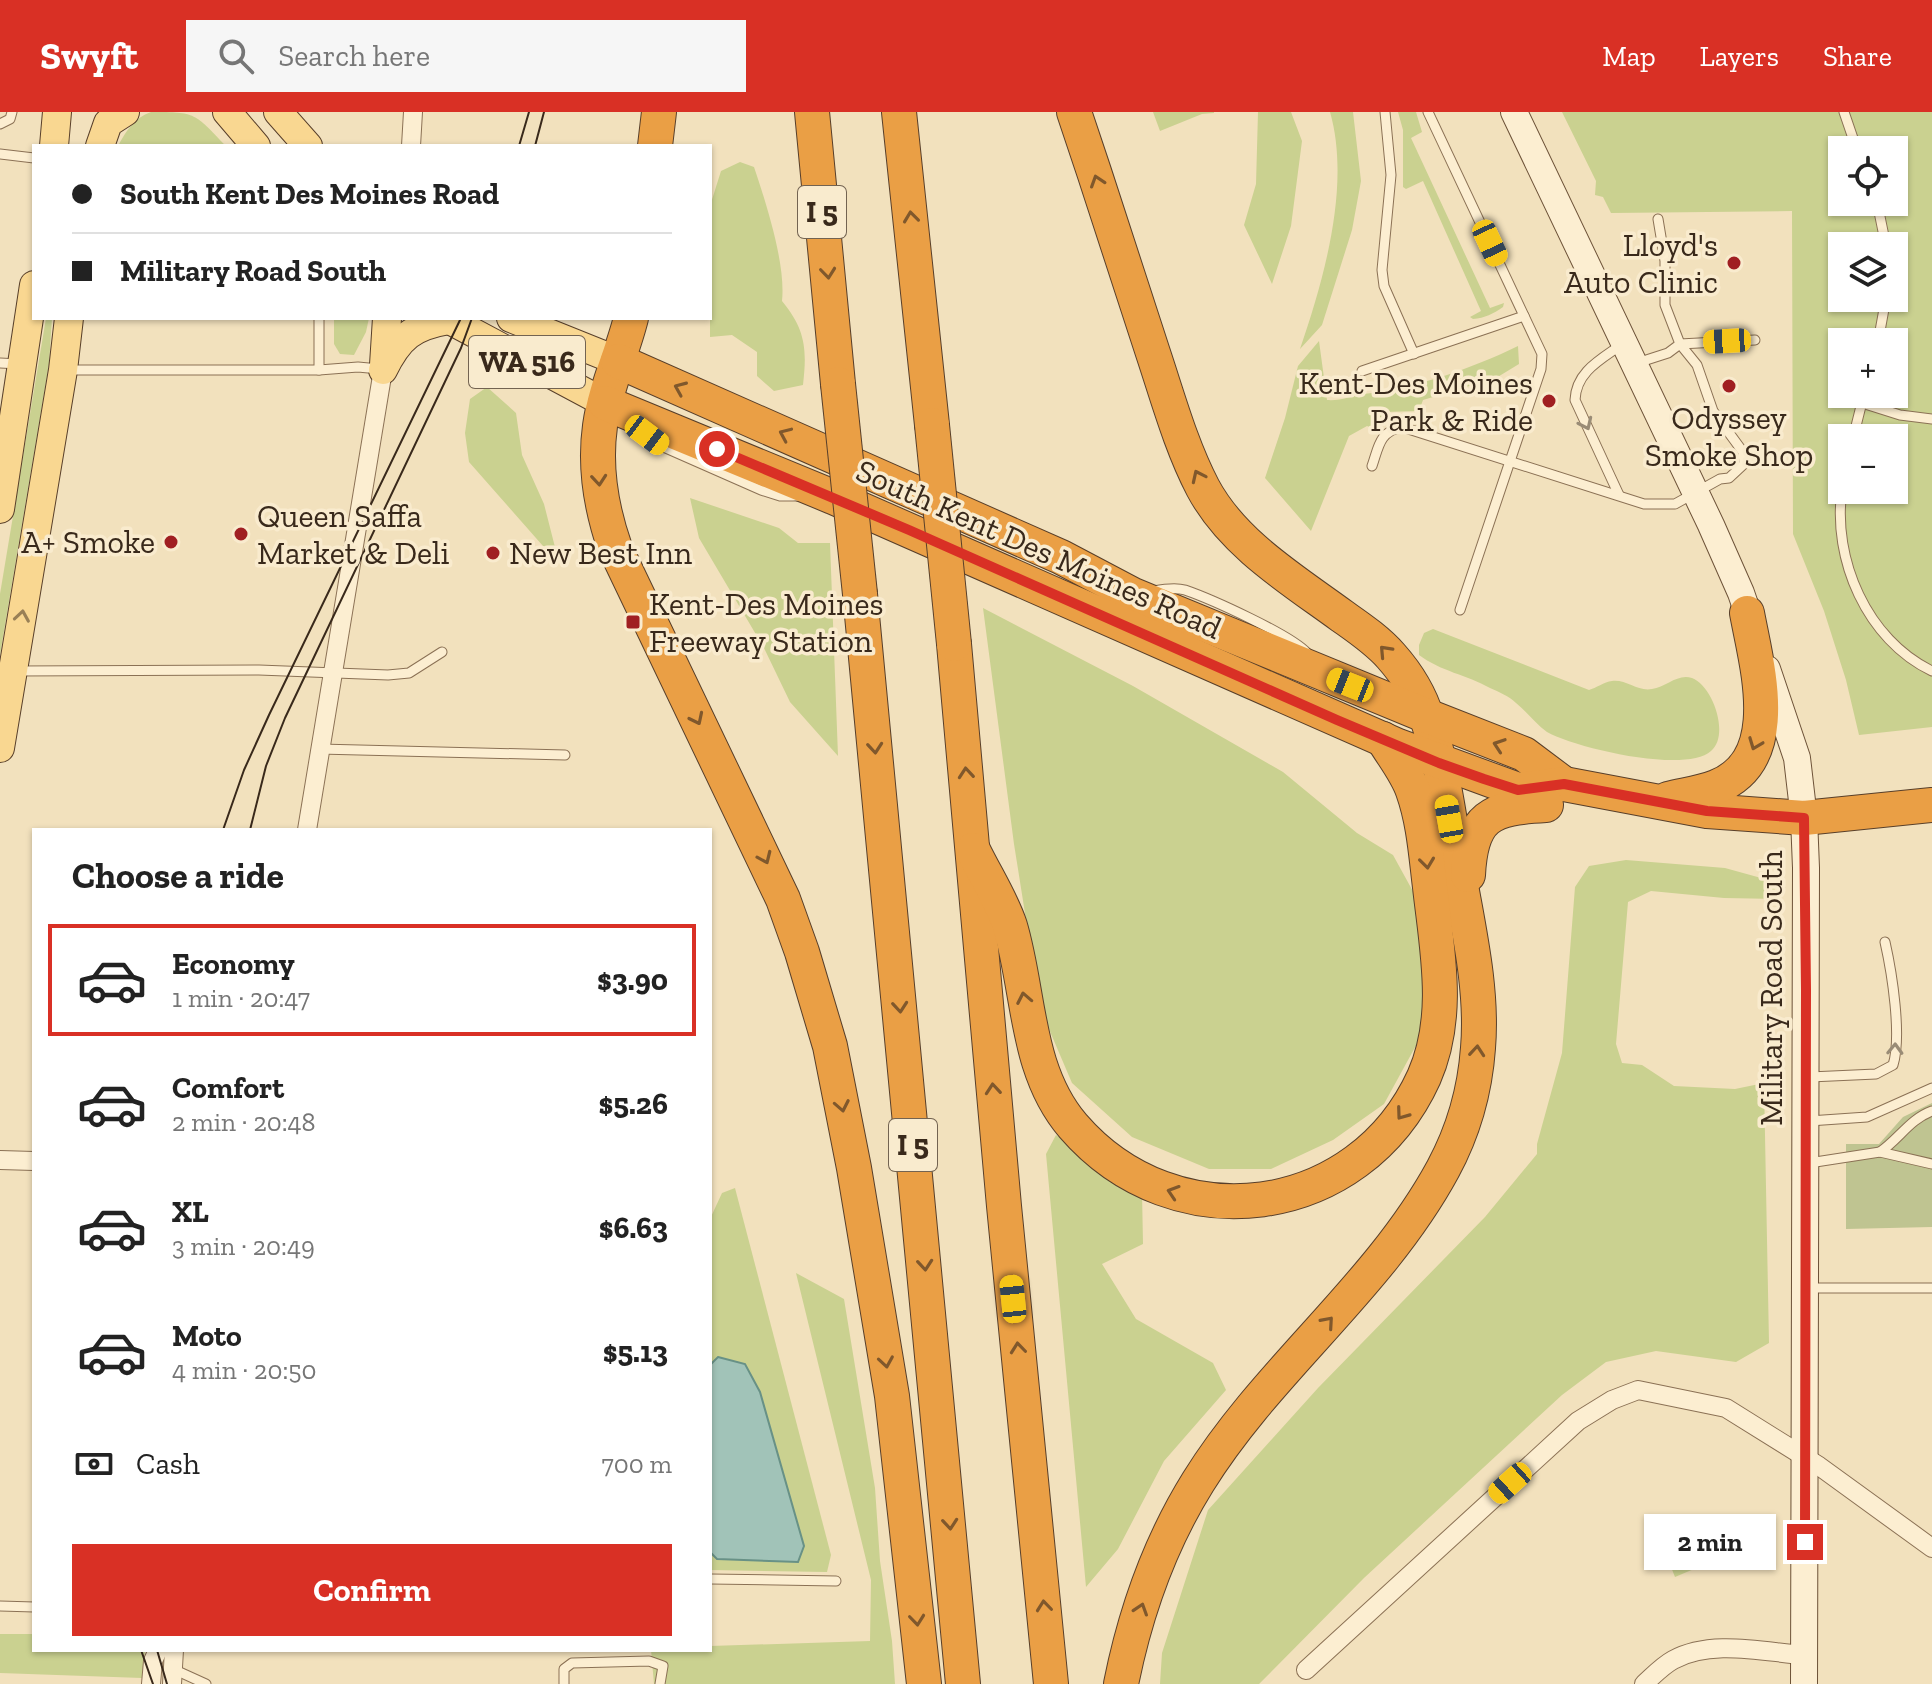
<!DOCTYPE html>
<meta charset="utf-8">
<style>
body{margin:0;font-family:"Zilla Slab",serif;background:#f6f6f6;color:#222;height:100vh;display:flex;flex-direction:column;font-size:30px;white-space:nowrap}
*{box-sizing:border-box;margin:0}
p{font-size:26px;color:#767676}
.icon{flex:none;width:44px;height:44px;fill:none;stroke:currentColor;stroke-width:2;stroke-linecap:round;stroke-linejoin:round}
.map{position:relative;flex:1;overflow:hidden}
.panel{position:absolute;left:32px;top:716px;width:680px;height:824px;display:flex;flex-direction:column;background:#fff;border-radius:0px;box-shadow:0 2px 6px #0004}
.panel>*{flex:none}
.banner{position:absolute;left:32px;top:32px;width:680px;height:176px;border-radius:0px;box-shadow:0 2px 6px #0004;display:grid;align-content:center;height:176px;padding:0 40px;background:#fff}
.controls{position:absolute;left:1828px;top:24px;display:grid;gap:16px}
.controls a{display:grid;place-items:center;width:80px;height:80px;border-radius:0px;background:#fff;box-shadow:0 2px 6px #0004;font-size:40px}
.end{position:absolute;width:36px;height:36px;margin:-18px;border:10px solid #d93025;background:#fff;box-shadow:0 0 0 4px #fff}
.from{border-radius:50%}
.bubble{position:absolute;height:56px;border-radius:0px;background:#fff;box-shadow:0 2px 6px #0004;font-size:26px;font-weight:700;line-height:56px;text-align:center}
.car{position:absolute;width:24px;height:48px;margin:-24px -12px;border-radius:10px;box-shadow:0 0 6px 2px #0007;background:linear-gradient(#f5c518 24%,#345 0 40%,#f5c518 0 76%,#345 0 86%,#f5c518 0)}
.banner b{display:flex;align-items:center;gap:28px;height:76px;font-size:30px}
.banner b+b{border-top:2px solid #e0e0e0}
.banner i{width:20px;height:20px;background:#222}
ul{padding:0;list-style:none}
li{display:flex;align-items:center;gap:24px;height:112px;margin:0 16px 12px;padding:0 24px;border:4px solid transparent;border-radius:0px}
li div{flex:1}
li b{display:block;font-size:30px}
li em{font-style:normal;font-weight:700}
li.current{border-color:#d93025}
li>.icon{width:72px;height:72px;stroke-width:1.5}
h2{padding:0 40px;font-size:36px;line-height:96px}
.pay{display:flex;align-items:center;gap:20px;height:88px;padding:0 40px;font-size:30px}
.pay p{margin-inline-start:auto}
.primary-button{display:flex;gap:16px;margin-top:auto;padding:16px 40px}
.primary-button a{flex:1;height:92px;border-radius:0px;background:#d93025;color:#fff;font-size:32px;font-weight:700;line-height:92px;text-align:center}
header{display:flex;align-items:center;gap:48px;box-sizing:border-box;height:112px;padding:0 40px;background:#d93025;color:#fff}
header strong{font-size:38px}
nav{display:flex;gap:44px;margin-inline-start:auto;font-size:28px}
.search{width:560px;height:72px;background:#f6f6f6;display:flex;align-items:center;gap:20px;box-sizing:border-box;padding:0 28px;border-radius:0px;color:#767676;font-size:30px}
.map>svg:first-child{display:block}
.green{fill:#cad190;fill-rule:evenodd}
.cemetery{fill:#bfc491}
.water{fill:#a1c3b8;stroke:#689186;stroke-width:2}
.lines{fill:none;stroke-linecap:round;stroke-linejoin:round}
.lane-casing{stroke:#8b7155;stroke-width:11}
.street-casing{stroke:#8b7155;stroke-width:20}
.secondary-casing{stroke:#6d5238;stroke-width:28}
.primary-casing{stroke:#583f2a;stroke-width:30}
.highway-casing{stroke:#583f2a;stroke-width:36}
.lane{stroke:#fceed1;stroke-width:9}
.street{stroke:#fceed1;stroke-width:18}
.secondary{stroke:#fceed1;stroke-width:26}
.primary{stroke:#f9d791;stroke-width:28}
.highway{stroke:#ea9f45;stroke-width:34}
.tram{stroke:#39291b;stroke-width:2}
.highway-bridge-casing{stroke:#583f2a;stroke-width:36;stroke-linecap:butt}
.highway-bridge{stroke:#ea9f45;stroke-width:34}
.oneway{stroke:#80582c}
.oneway2{stroke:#9a8c76}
.oneway3{stroke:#998056}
.route{stroke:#d93025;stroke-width:10}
.poi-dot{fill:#a01f22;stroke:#f9ebce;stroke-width:3}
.labels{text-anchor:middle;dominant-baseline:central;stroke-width:7;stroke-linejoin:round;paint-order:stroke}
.shield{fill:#f9ebce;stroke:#736351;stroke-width:2}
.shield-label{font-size:30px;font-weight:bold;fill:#39291b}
.poi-label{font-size:32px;fill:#39291b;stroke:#f9ebce;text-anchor:end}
.street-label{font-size:32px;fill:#39291b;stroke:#f9ebce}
</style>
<header>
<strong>Swyft</strong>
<div class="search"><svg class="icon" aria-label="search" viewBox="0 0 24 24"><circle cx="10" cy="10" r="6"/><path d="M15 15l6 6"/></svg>Search here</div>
<nav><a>Map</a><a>Layers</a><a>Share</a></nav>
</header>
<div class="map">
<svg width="1932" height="1572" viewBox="0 0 1932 1572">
<rect width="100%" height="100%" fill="#f2e1bd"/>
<g class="green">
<path d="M151 0C197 0 194 1 226 34H118C126 19 134 6 151 0Z"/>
<path d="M1153 0H1214V1L1202 2 1160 19Z"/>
<path d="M1258 0H1291L1302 29 1291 114 1272 172 1244 113 1256 72Z"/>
<path d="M1330 0H1353L1361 69 1352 118 1322 213 1300 237C1324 167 1351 73 1330 0Z"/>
<path d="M1398 0H1416L1422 20 1411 26 1490 196 1504 191 1503 195C1493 202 1485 206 1473 207L1470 205 1481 199 1423 69 1406 77 1403 75V18Z"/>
<path d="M1562 0H1932V615L1859 623 1846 568 1824 499 1793 422 1792 99 1611 101 1603 85 1595 83 1596 69ZM1842 38H1894V90H1842ZM1842 134H1894V186H1842ZM1842 230H1894V282H1842ZM1842 326H1894V378H1842Z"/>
<path d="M740 50 754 55C766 91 786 152 782 189 806 218 807 238 803 273L774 279 757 264V240L732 223 710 225V94L721 59Z"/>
<path d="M46 206H52L49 252 0 543V482Z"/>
<path d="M334 206H369L366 220 354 243 340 242 334 232Z"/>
<path d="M1319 229 1327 288C1341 289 1351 284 1364 282 1415 276 1471 257 1518 234L1519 252 1496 266 1423 288 1419 299 1385 300 1372 316 1367 314 1349 324 1311 419 1265 366 1285 306 1298 254Z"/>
<path d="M487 275 516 301 522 343 544 392 556 439 543 434 469 350 465 321 470 287Z"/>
<path d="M690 386 779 416 798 431H830L838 644 790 590 764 536 699 426Z"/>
<path d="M983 496 1133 574 1283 660 1357 721 1393 743 1426 803 1433 864 1419 928 1384 992 1333 1028 1271 1057H1209L1132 1025 1072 971 1040 896 1014 732Z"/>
<path d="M1433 517 1589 578C1596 576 1604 570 1612 569 1626 567 1638 580 1652 577 1666 575 1678 561 1692 566 1713 574 1730 623 1711 639 1686 662 1575 636 1547 620 1536 612 1527 600 1516 591 1509 584 1499 580 1490 576 1467 563 1440 559 1419 543V533L1424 521Z"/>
<path d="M1626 748 1725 756 1772 769 1778 787 1724 786 1651 779 1628 790 1616 932 1622 951 1642 953 1674 974 1735 977 1764 971 1769 1231 1736 1250 1656 1239 1606 1250 1562 1283 1364 1466 1259 1572H1160L1162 1541 1208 1398 1318 1276 1485 1105 1537 1042V1032L1562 941 1575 775 1589 754Z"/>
<path d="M1056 1023 1081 1042 1142 1080 1143 1132 1102 1152 1136 1207 1213 1251 1226 1278 1164 1349 1118 1437 1086 1475 1046 1042Z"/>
<path d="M735 1076 831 1443 827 1460 710 1458V1107L722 1081Z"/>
<path d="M796 1161 844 1187 875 1376 880 1449 892 1529 895 1572H654L651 1538H710V1534L870 1529 871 1468Z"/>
<path d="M1690 1429 1701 1454 1675 1465 1665 1440Z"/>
<path d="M0 1522H34V1538H145L142 1566 0 1561Z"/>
</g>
<path class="cemetery" d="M1932 991V1115L1846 1117V1032H1879L1903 1005Z"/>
<path class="water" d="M718 1245 745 1252 760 1280 804 1434 798 1450 717 1447 710 1440V1253Z"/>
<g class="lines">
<defs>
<g id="lane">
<path d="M1385 0 1391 63 1382 158 1384 174 1414 242"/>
<path d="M1428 0 1542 242 1541 257 1460 498"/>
<path d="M1844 0 1857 38"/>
<path d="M0 12 10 7 12 0"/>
<path d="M0 42 34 46"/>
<path d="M1877 90 1886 134"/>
<path d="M319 206V258"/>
<path d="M1878 230 1886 186"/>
<path d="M1680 232 1755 228"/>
<path d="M0 251 19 252"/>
<path d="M1637 251 1668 241 1680 232 1665 193V149L1658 107"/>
<path d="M66 258H319L358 255 379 257"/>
<path d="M1362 259 1524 204"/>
<path d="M1862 291 1900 303 1932 307"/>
<path d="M647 323 661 334 761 378 780 384H798"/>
<path d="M1853 326 1864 282"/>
<path d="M1372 354C1379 334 1379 320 1402 315L1644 392H1675L1720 367 1729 366 1744 352 1743 340 1713 299 1697 253 1680 232"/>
<path d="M1842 378C1832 447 1867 528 1932 559"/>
<path d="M1619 383 1575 288C1576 260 1600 248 1621 233"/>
<path d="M1154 479C1164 477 1175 475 1185 478 1211 487 1291 523 1307 541"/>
<path d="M16 559 259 558 388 563 409 561 442 540"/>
<path d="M319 637 565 643"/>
<path d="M1810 965 1876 962 1893 953C1902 924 1892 861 1885 830"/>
<path d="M1809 1009 1867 1005 1932 976"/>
<path d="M1880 1040C1899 1027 1910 1007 1932 999"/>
<path d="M1809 1051 1880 1040 1932 1052"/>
<path d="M1809 1176H1932"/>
<path d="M710 1467 836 1469"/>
<path d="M0 1494 34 1495"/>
<path d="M173 1557 206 1572"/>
<path d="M564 1572V1557L572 1551 649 1549 663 1554 660 1572"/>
</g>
<g id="street">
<path d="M411 34 413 0"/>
<path d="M307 718 383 258"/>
<path d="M0 1048 34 1049"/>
<path d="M1306 1558 1578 1309 1612 1288 1638 1278 1726 1296 1819 1354 1932 1436"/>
<path d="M151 1572 153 1549 158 1538"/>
<path d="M172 1572 174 1538"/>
<path d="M1644 1572C1653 1564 1662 1554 1673 1548 1711 1527 1763 1540 1804 1543"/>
</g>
<g id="secondary">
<path d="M1514 0 1711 413 1741 481 1753 516"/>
<path d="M1767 557 1797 646 1804 706 1806 756 1804 1572"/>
</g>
<g id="primary">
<path d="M227 0 256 34"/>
<path d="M278 0 308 34"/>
<path d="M54 34 57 0"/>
<path d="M100 34 108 11 125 0"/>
<path d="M446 206 605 291"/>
<path d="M511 206 618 249"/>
<path d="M384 253 387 206"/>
<path d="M383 258C399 225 413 214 449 208"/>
<path d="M0 397 34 173"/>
<path d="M0 636 63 258 69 206"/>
</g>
<g id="highway">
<path d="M812 0 838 272"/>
<path d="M899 0 932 313"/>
<path d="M1074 0C1101 80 1127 160 1153 241 1168 286 1181 334 1203 376 1233 432 1293 468 1342 504 1359 516 1377 528 1391 544 1407 562 1420 583 1427 606 1443 654 1449 707 1458 757 1468 815 1483 877 1478 936 1475 978 1463 1020 1443 1057 1379 1175 1268 1257 1198 1370 1160 1431 1135 1502 1121 1572"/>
<path d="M655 34 659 0"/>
<path d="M631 206C622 242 605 277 600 314 594 357 601 396 615 436L783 787 802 840 830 934 854 1056 892 1284 924 1572"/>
<path d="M618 249 1061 445 1133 483 1427 604 1524 642 1564 672"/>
<path d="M605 291 833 385 1398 634 1518 678 1564 672 1707 699 1804 706 1932 693"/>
<path d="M860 482 963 1572"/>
<path d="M954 532 1004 1094 1051 1572"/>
<path d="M1668 687C1684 683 1701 681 1716 675 1785 648 1757 555 1747 501"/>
<path d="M973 738C985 763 1002 789 1010 814 1030 881 1025 958 1073 1014 1175 1132 1359 1108 1424 965 1451 904 1437 838 1430 775 1426 743 1424 710 1413 679 1407 661 1393 644 1383 627"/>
<path d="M1468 763C1471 704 1490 696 1546 693"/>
</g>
</defs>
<use href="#lane" class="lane-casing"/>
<use href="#street" class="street-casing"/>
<use href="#secondary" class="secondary-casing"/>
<use href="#primary" class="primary-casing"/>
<use href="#highway" class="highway-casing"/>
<use href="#lane" class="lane"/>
<use href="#street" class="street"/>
<use href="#secondary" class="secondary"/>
<use href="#primary" class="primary"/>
<use href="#highway" class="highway"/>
<g class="tram">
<path d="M519 34 529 0"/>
<path d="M535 34 544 0"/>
<path d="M223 718 244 658 269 603 461 206"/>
<path d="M250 718 266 654 285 606 461 236 472 206"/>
<path d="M141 1538 153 1572"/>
<path d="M157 1538 167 1572"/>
</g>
<defs>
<g id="highway-bridge">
<path d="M838 272 860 482"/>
<path d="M932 313 954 532"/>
</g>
</defs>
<use href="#highway-bridge" class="highway-bridge-casing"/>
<use href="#highway-bridge" class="highway-bridge"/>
</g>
<defs><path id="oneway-chevron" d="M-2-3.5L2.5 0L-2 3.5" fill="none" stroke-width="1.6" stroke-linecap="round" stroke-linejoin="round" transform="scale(2)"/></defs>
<g class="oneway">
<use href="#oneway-chevron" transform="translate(1097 69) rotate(-108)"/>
<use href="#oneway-chevron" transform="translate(911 105) rotate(-97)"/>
<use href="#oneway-chevron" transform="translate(828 161) rotate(84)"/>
<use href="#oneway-chevron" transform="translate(680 276) rotate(-157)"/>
<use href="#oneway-chevron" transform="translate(785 322) rotate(-156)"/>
<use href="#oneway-chevron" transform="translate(1198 364) rotate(-115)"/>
<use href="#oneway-chevron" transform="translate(599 368) rotate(85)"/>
<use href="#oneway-chevron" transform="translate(1385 539) rotate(-133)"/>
<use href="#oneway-chevron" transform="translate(697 607) rotate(64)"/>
<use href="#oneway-chevron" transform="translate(1755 632) rotate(111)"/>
<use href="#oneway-chevron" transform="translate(1499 633) rotate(-161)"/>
<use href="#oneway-chevron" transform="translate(875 636) rotate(85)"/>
<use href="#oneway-chevron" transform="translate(966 661) rotate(-95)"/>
<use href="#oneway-chevron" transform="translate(765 746) rotate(66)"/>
<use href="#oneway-chevron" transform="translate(1427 751) rotate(83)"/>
<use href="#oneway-chevron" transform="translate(1024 886) rotate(-101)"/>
<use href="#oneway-chevron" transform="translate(900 895) rotate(85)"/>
<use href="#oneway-chevron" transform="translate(1477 939) rotate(-85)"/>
<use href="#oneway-chevron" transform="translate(993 977) rotate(-95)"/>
<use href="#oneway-chevron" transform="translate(842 994) rotate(79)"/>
<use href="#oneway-chevron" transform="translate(1402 1002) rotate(126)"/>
<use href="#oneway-chevron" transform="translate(1173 1080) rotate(-162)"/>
<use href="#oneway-chevron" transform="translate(925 1153) rotate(85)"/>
<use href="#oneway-chevron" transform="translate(1328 1210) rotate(-49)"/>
<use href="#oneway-chevron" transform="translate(1018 1236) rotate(-96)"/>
<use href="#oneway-chevron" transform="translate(886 1250) rotate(81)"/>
<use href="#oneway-chevron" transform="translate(950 1412) rotate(85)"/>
<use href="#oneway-chevron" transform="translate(1044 1494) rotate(-96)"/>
<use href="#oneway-chevron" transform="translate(1141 1497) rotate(-72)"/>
<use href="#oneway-chevron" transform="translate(917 1508) rotate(84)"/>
</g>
<g class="oneway2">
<use href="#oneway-chevron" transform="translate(1586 312) rotate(65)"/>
<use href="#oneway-chevron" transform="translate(1895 937) rotate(-88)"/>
</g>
<use class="oneway3" href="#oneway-chevron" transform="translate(22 504) rotate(-81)"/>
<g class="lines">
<path class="route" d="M717 337 909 418 1337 608 1439 651 1484 667 1518 678 1564 672 1707 699 1804 706 1806 878 1805 1430"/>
</g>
<g class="poi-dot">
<circle cx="1734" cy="151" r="8"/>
<circle cx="1729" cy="274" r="8"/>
<circle cx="1549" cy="289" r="8"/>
<circle cx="241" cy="422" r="8"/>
<circle cx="171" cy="430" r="8"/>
<circle cx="493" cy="441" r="8"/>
<rect x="625" y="502" width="16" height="16" rx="4"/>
</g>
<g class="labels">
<g class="shield">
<rect x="798" y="74" width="48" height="52" rx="6"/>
<rect x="469" y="224" width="116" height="52" rx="6"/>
<rect x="889" y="1007" width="48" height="52" rx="6"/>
</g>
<g class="shield-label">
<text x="822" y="100">I 5</text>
<text x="527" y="250">WA 516</text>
<text x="913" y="1033">I 5</text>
</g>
<g class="poi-label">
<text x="1718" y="133">Lloyd's<tspan x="1718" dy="37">Auto Clinic</tspan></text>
<text x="1533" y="271">Kent-Des Moines<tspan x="1533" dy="37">Park &amp; Ride</tspan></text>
<text x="1729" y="306" text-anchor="middle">Odyssey<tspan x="1729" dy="37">Smoke Shop</tspan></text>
<text x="257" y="404" text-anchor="start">Queen Saffa<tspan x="257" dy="37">Market &amp; Deli</tspan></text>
<text x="155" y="430">A+ Smoke</text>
<text x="509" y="441" text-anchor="start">New Best Inn</text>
<text x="649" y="492" text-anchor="start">Kent-Des Moines<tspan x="649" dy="37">Freeway Station</tspan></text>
</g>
<g class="street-label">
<text transform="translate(1039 437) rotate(24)">South Kent Des Moines Road</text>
<text transform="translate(1771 876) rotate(-90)">Military Road South</text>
</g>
</g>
</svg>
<div class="controls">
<a><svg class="icon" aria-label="locate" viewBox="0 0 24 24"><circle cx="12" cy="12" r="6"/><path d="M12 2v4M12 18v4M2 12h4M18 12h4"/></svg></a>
<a><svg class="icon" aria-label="layers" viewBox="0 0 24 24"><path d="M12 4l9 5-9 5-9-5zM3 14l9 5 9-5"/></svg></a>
<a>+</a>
<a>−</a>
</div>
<i class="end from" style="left:717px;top:337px"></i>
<i class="end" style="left:1805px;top:1430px"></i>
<div class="bubble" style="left:1644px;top:1402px;width:132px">2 min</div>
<i class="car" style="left:1490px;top:131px;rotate:155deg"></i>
<i class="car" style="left:1727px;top:229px;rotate:267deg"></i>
<i class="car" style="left:647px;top:323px;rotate:127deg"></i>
<i class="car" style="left:1350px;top:573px;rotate:292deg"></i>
<i class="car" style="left:1449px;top:707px;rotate:350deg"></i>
<i class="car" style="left:1013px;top:1187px;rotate:354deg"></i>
<i class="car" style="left:1510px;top:1371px;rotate:228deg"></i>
<div class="banner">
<b><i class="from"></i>South Kent Des Moines Road</b>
<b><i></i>Military Road South</b>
</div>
<section class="panel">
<h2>Choose a ride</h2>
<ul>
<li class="current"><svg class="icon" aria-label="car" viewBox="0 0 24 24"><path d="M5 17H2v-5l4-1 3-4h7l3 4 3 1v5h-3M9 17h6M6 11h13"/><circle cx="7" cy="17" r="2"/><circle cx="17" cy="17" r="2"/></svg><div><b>Economy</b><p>1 min · 20:47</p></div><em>$3.90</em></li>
<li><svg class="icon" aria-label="car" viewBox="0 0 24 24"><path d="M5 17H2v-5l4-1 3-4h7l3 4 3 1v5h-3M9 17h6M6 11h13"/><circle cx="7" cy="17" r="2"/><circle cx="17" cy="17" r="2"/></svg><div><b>Comfort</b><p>2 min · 20:48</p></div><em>$5.26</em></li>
<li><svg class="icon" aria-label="car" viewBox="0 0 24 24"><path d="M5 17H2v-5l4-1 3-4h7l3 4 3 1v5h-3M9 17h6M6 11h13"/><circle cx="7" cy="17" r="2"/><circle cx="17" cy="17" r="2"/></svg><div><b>XL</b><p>3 min · 20:49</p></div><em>$6.63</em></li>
<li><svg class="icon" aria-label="car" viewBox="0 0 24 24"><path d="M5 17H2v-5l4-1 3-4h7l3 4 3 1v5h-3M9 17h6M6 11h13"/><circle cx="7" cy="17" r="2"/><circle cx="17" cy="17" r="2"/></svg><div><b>Moto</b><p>4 min · 20:50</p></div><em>$5.13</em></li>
</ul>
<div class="pay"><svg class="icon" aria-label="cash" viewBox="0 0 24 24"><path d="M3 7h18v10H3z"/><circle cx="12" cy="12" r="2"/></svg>Cash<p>700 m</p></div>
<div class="primary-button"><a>Confirm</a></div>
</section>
</div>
